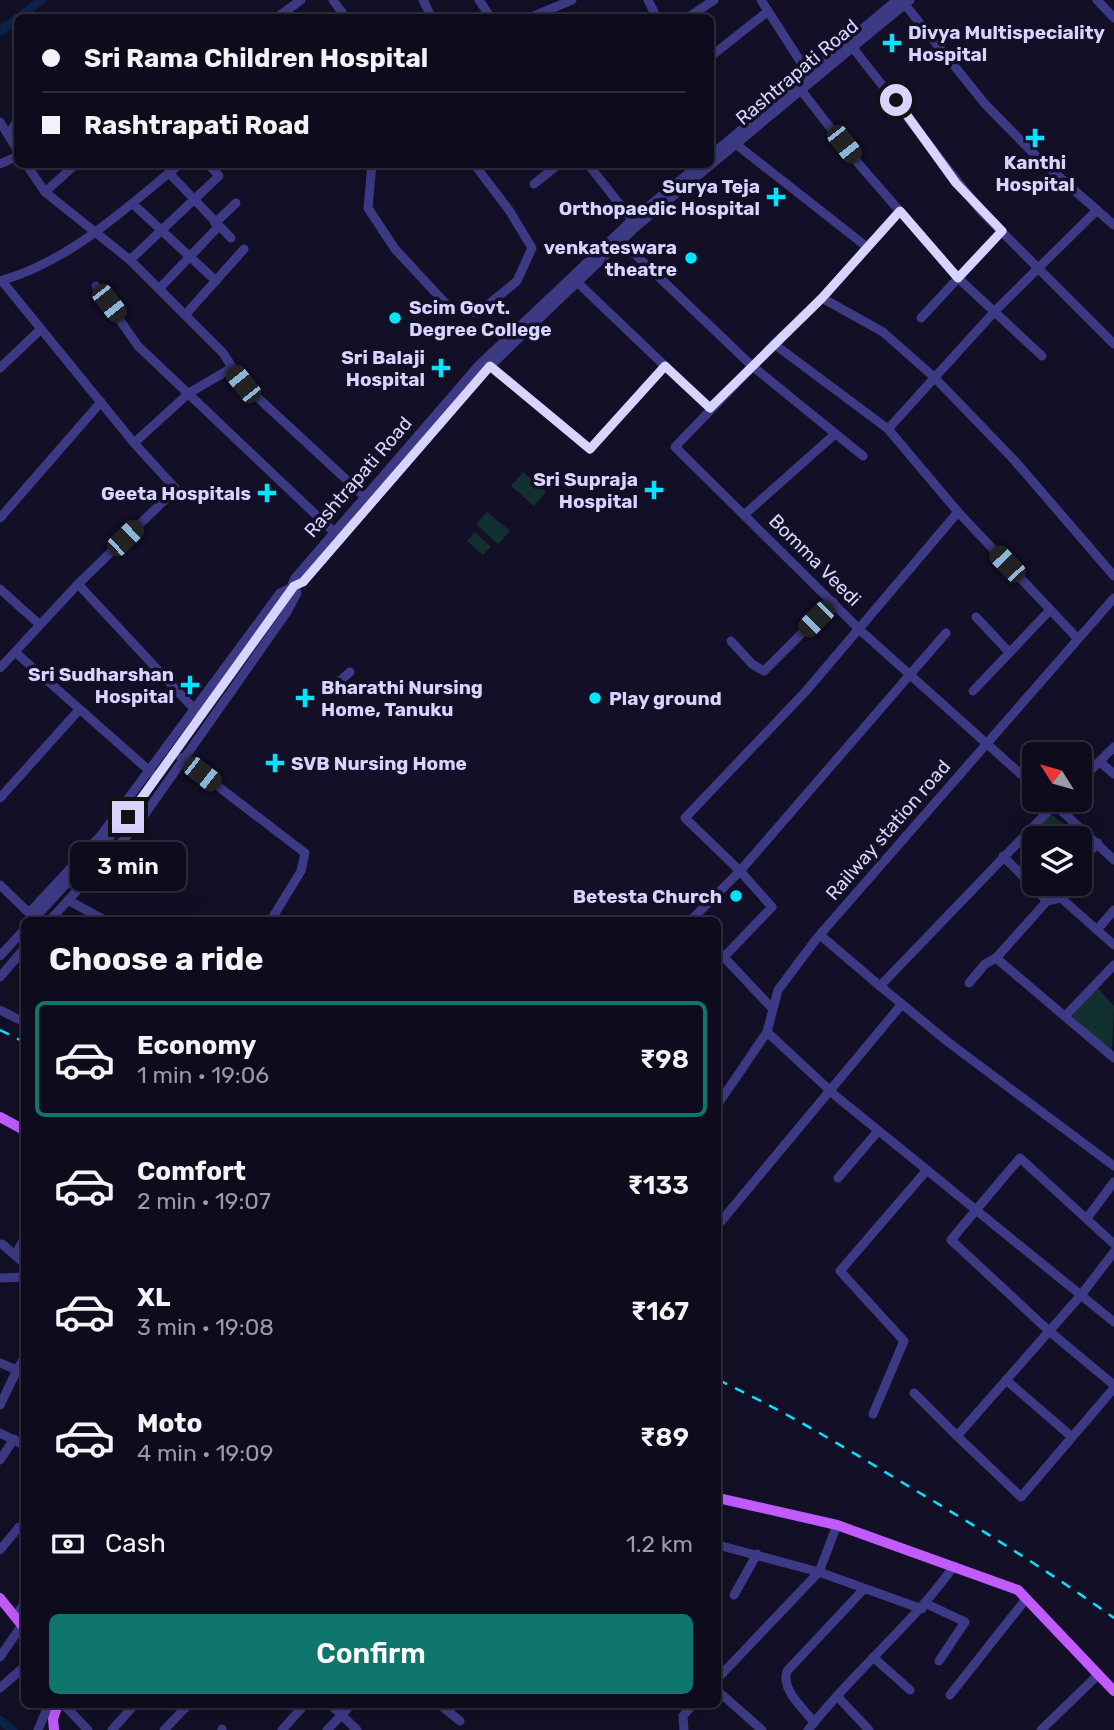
<!DOCTYPE html>
<meta charset="utf-8">
<style>
body{margin:0;font-family:Rubik,sans-serif;background:#171425;color:#f1f3f6;height:100vh;display:flex;flex-direction:column;font-size:26px;white-space:nowrap}
*{box-sizing:border-box;margin:0}
p{font-size:23px;color:#9b9ba3}
.icon{flex:none;width:38px;height:38px;fill:none;stroke:currentColor;stroke-width:2;stroke-linecap:round;stroke-linejoin:round}
.map{position:relative;flex:1;overflow:hidden}
.details{position:absolute;left:21px;top:917px;width:700px;height:791px;display:flex;flex-direction:column;background:#0e0b1c;border-radius:10px;box-shadow:0 7px 28px #0002,0 0 0 2px #2e2b3b}
.details>*{flex:none}
.hud{position:absolute;left:14px;top:14px;width:700px;height:154px;border-radius:10px;box-shadow:0 7px 28px #0002,0 0 0 2px #2e2b3b;display:grid;align-content:center;height:154px;padding:0 28px;background:#0e0b1c}
.needle{width:46px;rotate:307deg}
.controls{position:absolute;left:1022px;top:742px;display:grid;gap:14px}
.controls a{display:grid;place-items:center;width:70px;height:70px;border-radius:10px;background:#0e0b1c;box-shadow:0 7px 28px #0002,0 0 0 2px #2e2b3b;font-size:35px}
.end{position:absolute;width:32px;height:32px;margin:-16px;border:9px solid #d9d4ff;background:#111;box-shadow:0 0 0 4px #111}
.from{border-radius:50%}
.bubble{position:absolute;height:49px;border-radius:10px;background:#0e0b1c;box-shadow:0 7px 28px #0002,0 0 0 2px #2e2b3b;font-size:23px;font-weight:600;line-height:49px;text-align:center}
.car{position:absolute;width:21px;height:42px;margin:-21px -10px;border-radius:9px;box-shadow:0 0 5px 2px #0007;background:linear-gradient(#222 24%,#8ab4d8 0 40%,#222 0 76%,#8ab4d8 0 86%,#222 0)}
.hud b{display:flex;align-items:center;gap:24px;height:66px;font-size:26px}
.hud b+b{border-top:2px solid #2e2b3b}
.hud i{width:18px;height:18px;background:#f1f3f6}
ul{padding:0;list-style:none}
li{display:flex;align-items:center;gap:21px;height:116px;margin:0 14px 10px;padding:0 14px;border:4px solid transparent;border-radius:10px}
li div{flex:1}
li b{display:block;font-size:26px}
li em{font-style:normal;font-weight:600}
li.selected{border-color:#0f766e}
li>.icon{width:63px;height:63px;stroke-width:1.5}
h2{padding:0 28px;font-size:32px;line-height:84px}
.pay{display:flex;align-items:center;gap:18px;height:77px;padding:0 28px;font-size:26px}
.pay p{margin-inline-start:auto}
.button{display:flex;gap:14px;margin-top:auto;padding:14px 28px}
.button a{flex:1;height:80px;border-radius:10px;background:#0f766e;color:#fff;font-size:28px;font-weight:600;line-height:80px;text-align:center}
.map>svg:first-child{display:block}
.green{fill:#12302f}
.lines{fill:none;stroke-linecap:round;stroke-linejoin:round}
.canal{stroke:#0c2248;stroke-width:9}
.minor{stroke:#3d3a85;stroke-width:9}
.major{stroke:#c25bff;stroke-width:10}
.rail{stroke:#00e5ff;stroke-width:2.5;stroke-dasharray:10 9;stroke-linecap:butt}
.route{stroke:#d9d4ff;stroke-width:9}
.poi-dot{fill:#00e5ff;stroke:#130f26;stroke-width:2.5}
.labels{text-anchor:middle;dominant-baseline:central;stroke-width:7;stroke-linejoin:round;paint-order:stroke}
.poi-label{font-size:19px;font-weight:bold;fill:#d9d4ff;stroke:#130f26;text-anchor:end}
.street-label{font-size:19px;fill:#d9d4ff;stroke:#130f26}
</style>
<div class="map">
<svg width="1114" height="1730" viewBox="0 0 1114 1730">
<rect width="100%" height="100%" fill="#130f26"/>
<g class="green">
<path d="M523 472 546 492 534 506 511 486Z"/>
<path d="M487 512 510 531 498 544 476 524Z"/>
<path d="M475 532 491 547 483 555 467 541Z"/>
<path d="M1049 813 1068 827 1055 838H1034V850L1024 840Z"/>
<path d="M1097 987 1114 1006 1112 1051 1071 1015Z"/>
</g>
<g class="lines">
<g class="canal">
<path d="M18 18 42 0"/>
<path d="M0 31 18 18"/>
<path d="M0 1720 13 1730"/>
</g>
<g class="minor">
<path d="M333 0 346 18"/>
<path d="M423 0 432 18"/>
<path d="M479 0 491 18"/>
<path d="M648 0 657 18"/>
<path d="M761 0 811 78"/>
<path d="M1097 0 1114 18"/>
<path d="M902 1 985 104 1041 161 1114 225"/>
<path d="M276 18 301 0"/>
<path d="M529 18 572 0"/>
<path d="M687 18 714 0"/>
<path d="M853 48 980 210 1114 344"/>
<path d="M710 57 767 12"/>
<path d="M797 85 857 162 958 278 1042 356"/>
<path d="M0 122 18 151"/>
<path d="M9 133 18 120"/>
<path d="M737 145 867 247"/>
<path d="M710 156 897 0"/>
<path d="M0 164 18 156"/>
<path d="M26 164 45 192 130 260 223 353 243 384 364 496"/>
<path d="M372 164 368 208 395 249 448 306 478 313 517 281 532 248 509 210 474 164"/>
<path d="M588 164 632 220"/>
<path d="M169 173 231 238"/>
<path d="M534 184 559 164"/>
<path d="M45 192 76 164"/>
<path d="M133 204 216 281"/>
<path d="M215 223 236 203"/>
<path d="M619 239 751 365 863 456"/>
<path d="M130 260 219 176 208 164"/>
<path d="M0 281C71 261 124 209 180 164"/>
<path d="M2 281 134 443 176 489 78 584 196 711"/>
<path d="M577 282 665 366"/>
<path d="M96 286 138 346 334 532"/>
<path d="M159 289 219 226"/>
<path d="M822 298 883 332 935 378 1015 461 1114 576"/>
<path d="M186 314 244 249"/>
<path d="M921 318 1002 231"/>
<path d="M774 344 822 298 900 211"/>
<path d="M490 366 590 449 665 366 710 408"/>
<path d="M0 368 41 329"/>
<path d="M835 434 744 515 675 447 774 344 888 429 995 311 1097 210"/>
<path d="M134 443 189 393 230 369"/>
<path d="M958 512 1078 639"/>
<path d="M744 515 860 630 1034 786"/>
<path d="M0 518 101 402"/>
<path d="M0 589 39 624"/>
<path d="M976 617 1008 651"/>
<path d="M731 641 752 664 764 671 833 602"/>
<path d="M15 652 152 773"/>
<path d="M0 668 78 584"/>
<path d="M973 691 1050 610"/>
<path d="M327 692 350 672"/>
<path d="M181 758 305 853 301 871 271 920"/>
<path d="M1100 762 1114 774"/>
<path d="M1080 781 1114 747"/>
<path d="M0 798 78 711"/>
<path d="M1050 800 1114 860"/>
<path d="M1003 856 1047 901 996 958 1114 1058"/>
<path d="M1080 861 1098 843"/>
<path d="M0 885 29 913 102 834 280 593 303 582 485 371 568 291 637 226 910 0"/>
<path d="M68 900 104 920"/>
<path d="M1047 901 1061 898 1114 945"/>
<path d="M1047 901 1060 884"/>
<path d="M33 920 128 817 286 598 295 578 479 365 632 220 700 164"/>
<path d="M50 920 138 824 287 612 297 593 294 586"/>
<path d="M695 920 693 918 740 871 685 818 806 691 958 512 888 429"/>
<path d="M1097 930 1114 910"/>
<path d="M820 935 880 986 1059 800"/>
<path d="M718 951 771 1007"/>
<path d="M0 956 24 930"/>
<path d="M723 958 772 907 740 871 946 633"/>
<path d="M0 977 24 949"/>
<path d="M969 983 985 964 996 958"/>
<path d="M880 986 948 1042 1114 1166"/>
<path d="M0 1010 24 1022"/>
<path d="M1065 1016 1114 965"/>
<path d="M767 1032 837 1097 927 1170"/>
<path d="M718 1104 767 1032 778 990 817 938 1114 598"/>
<path d="M838 1178 878 1131"/>
<path d="M1087 1218 1114 1182"/>
<path d="M718 1225 902 1004"/>
<path d="M2 1244 24 1263"/>
<path d="M1114 1244 1020 1158 976 1210 1114 1322"/>
<path d="M17 1252 24 1239"/>
<path d="M1114 1252 1081 1295 957 1436 1021 1497 1114 1388"/>
<path d="M0 1278 24 1277"/>
<path d="M0 1363 17 1370 0 1405"/>
<path d="M17 1370 24 1358"/>
<path d="M1006 1380 1072 1437"/>
<path d="M914 1393 957 1436"/>
<path d="M873 1414 904 1341 840 1271 927 1170 976 1210 951 1240 1049 1331 1114 1385"/>
<path d="M0 1433 24 1445"/>
<path d="M0 1460 14 1439"/>
<path d="M718 1545 819 1572 922 1609"/>
<path d="M0 1550 19 1527"/>
<path d="M734 1595 757 1554"/>
<path d="M927 1604 965 1622 939 1661"/>
<path d="M16 1616 24 1604"/>
<path d="M0 1657 22 1625"/>
<path d="M873 1657 910 1690"/>
<path d="M718 1678 819 1572 837 1525"/>
<path d="M0 1688 24 1667"/>
<path d="M718 1691 762 1730"/>
<path d="M950 1695 1026 1599"/>
<path d="M837 1696 869 1730"/>
<path d="M63 1704 88 1730"/>
<path d="M330 1704 357 1730"/>
<path d="M439 1704 460 1721"/>
<path d="M814 1722C802 1707 781 1690 787 1671L863 1590"/>
<path d="M38 1730 49 1704"/>
<path d="M112 1730 135 1704"/>
<path d="M164 1730 189 1704"/>
<path d="M222 1730V1729"/>
<path d="M282 1730 305 1704"/>
<path d="M327 1730 352 1704"/>
<path d="M684 1730 683 1716 693 1704"/>
<path d="M808 1730C853 1672 911 1626 954 1566"/>
<path d="M1041 1730 1097 1676"/>
</g>
<g class="major">
<path d="M0 1117 24 1130"/>
<path d="M718 1498 837 1525 1018 1590 1114 1691"/>
<path d="M0 1598 24 1628"/>
<path d="M54 1730 53 1719 58 1704"/>
</g>
<g class="rail">
<path d="M0 1030 24 1042"/>
<path d="M718 1380C783 1410 846 1448 908 1486 979 1528 1047 1570 1114 1618"/>
</g>
</g>
<g class="lines">
<path class="route" d="M128 817 294 586 303 582 490 366 590 449 665 366 710 408 822 298 900 211 958 278 1002 231 956 183 896 100"/>
</g>
<g class="poi-dot">
<path d="M888.5 32.5h7v7h7v7h-7v7h-7v-7h-7v-7h7z"/>
<path d="M1031.5 127.5h7v7h7v7h-7v7h-7v-7h-7v-7h7z"/>
<path d="M772.5 186.5h7v7h7v7h-7v7h-7v-7h-7v-7h7z"/>
<circle cx="691" cy="258" r="7"/>
<circle cx="395" cy="318" r="7"/>
<path d="M437.5 357.5h7v7h7v7h-7v7h-7v-7h-7v-7h7z"/>
<path d="M650.5 479.5h7v7h7v7h-7v7h-7v-7h-7v-7h7z"/>
<path d="M263.5 482.5h7v7h7v7h-7v7h-7v-7h-7v-7h7z"/>
<path d="M186.5 674.5h7v7h7v7h-7v7h-7v-7h-7v-7h7z"/>
<path d="M301.5 687.5h7v7h7v7h-7v7h-7v-7h-7v-7h7z"/>
<circle cx="595" cy="698" r="7"/>
<path d="M271.5 752.5h7v7h7v7h-7v7h-7v-7h-7v-7h7z"/>
<circle cx="736" cy="896" r="7"/>
</g>
<g class="labels">
<g class="poi-label">
<text x="908" y="32" text-anchor="start">Divya Multispeciality<tspan x="908" dy="22">Hospital</tspan></text>
<text x="1035" y="162" text-anchor="middle">Kanthi<tspan x="1035" dy="22">Hospital</tspan></text>
<text x="760" y="186">Surya Teja<tspan x="760" dy="22">Orthopaedic Hospital</tspan></text>
<text x="677" y="247">venkateswara<tspan x="677" dy="22">theatre</tspan></text>
<text x="409" y="307" text-anchor="start">Scim Govt.<tspan x="409" dy="22">Degree College</tspan></text>
<text x="425" y="357">Sri Balaji<tspan x="425" dy="22">Hospital</tspan></text>
<text x="638" y="479">Sri Supraja<tspan x="638" dy="22">Hospital</tspan></text>
<text x="251" y="493">Geeta Hospitals</text>
<text x="174" y="674">Sri Sudharshan<tspan x="174" dy="22">Hospital</tspan></text>
<text x="321" y="687" text-anchor="start">Bharathi Nursing<tspan x="321" dy="22">Home, Tanuku</tspan></text>
<text x="609" y="698" text-anchor="start">Play ground</text>
<text x="291" y="763" text-anchor="start">SVB Nursing Home</text>
<text x="722" y="896">Betesta Church</text>
</g>
<g class="street-label">
<text transform="translate(797 72) rotate(-40)">Rashtrapati Road</text>
<text transform="translate(358 477) rotate(-49)">Rashtrapati Road</text>
<text transform="translate(815 560) rotate(45)">Bomma Veedi</text>
<text transform="translate(888 830) rotate(-49)">Railway station road</text>
</g>
</g>
</svg>
<div class="controls">
<a><svg class="needle" viewBox="-14 -14 28 28"><path d="M0-13l5 13h-10z" fill="#e53935"/><path d="M0 13l5-13h-10z" fill="#9b9ba3"/></svg></a>
<a><svg class="icon" aria-label="layers" viewBox="0 0 24 24"><path d="M12 4l9 5-9 5-9-5zM3 14l9 5 9-5"/></svg></a>
</div>
<i class="end from" style="left:896px;top:100px"></i>
<i class="end" style="left:128px;top:817px"></i>
<div class="bubble" style="left:70px;top:842px;width:116px">3 min</div>
<i class="car" style="left:844px;top:144px;rotate:142deg"></i>
<i class="car" style="left:109px;top:303px;rotate:142deg"></i>
<i class="car" style="left:243px;top:384px;rotate:321deg"></i>
<i class="car" style="left:125px;top:538px;rotate:46deg"></i>
<i class="car" style="left:1007px;top:564px;rotate:316deg"></i>
<i class="car" style="left:816px;top:619px;rotate:225deg"></i>
<i class="car" style="left:202px;top:774px;rotate:128deg"></i>
<div class="hud">
<b><i class="from"></i>Sri Rama Children Hospital</b>
<b><i></i>Rashtrapati Road</b>
</div>
<section class="details">
<h2>Choose a ride</h2>
<ul>
<li class="selected"><svg class="icon" aria-label="car" viewBox="0 0 24 24"><path d="M5 17H2v-5l4-1 3-4h7l3 4 3 1v5h-3M9 17h6M6 11h13"/><circle cx="7" cy="17" r="2"/><circle cx="17" cy="17" r="2"/></svg><div><b>Economy</b><p>1 min · 19:06</p></div><em>₹98</em></li>
<li><svg class="icon" aria-label="car" viewBox="0 0 24 24"><path d="M5 17H2v-5l4-1 3-4h7l3 4 3 1v5h-3M9 17h6M6 11h13"/><circle cx="7" cy="17" r="2"/><circle cx="17" cy="17" r="2"/></svg><div><b>Comfort</b><p>2 min · 19:07</p></div><em>₹133</em></li>
<li><svg class="icon" aria-label="car" viewBox="0 0 24 24"><path d="M5 17H2v-5l4-1 3-4h7l3 4 3 1v5h-3M9 17h6M6 11h13"/><circle cx="7" cy="17" r="2"/><circle cx="17" cy="17" r="2"/></svg><div><b>XL</b><p>3 min · 19:08</p></div><em>₹167</em></li>
<li><svg class="icon" aria-label="car" viewBox="0 0 24 24"><path d="M5 17H2v-5l4-1 3-4h7l3 4 3 1v5h-3M9 17h6M6 11h13"/><circle cx="7" cy="17" r="2"/><circle cx="17" cy="17" r="2"/></svg><div><b>Moto</b><p>4 min · 19:09</p></div><em>₹89</em></li>
</ul>
<div class="pay"><svg class="icon" aria-label="cash" viewBox="0 0 24 24"><path d="M3 7h18v10H3z"/><circle cx="12" cy="12" r="2"/></svg>Cash<p>1.2 km</p></div>
<div class="button"><a>Confirm</a></div>
</section>
</div>
